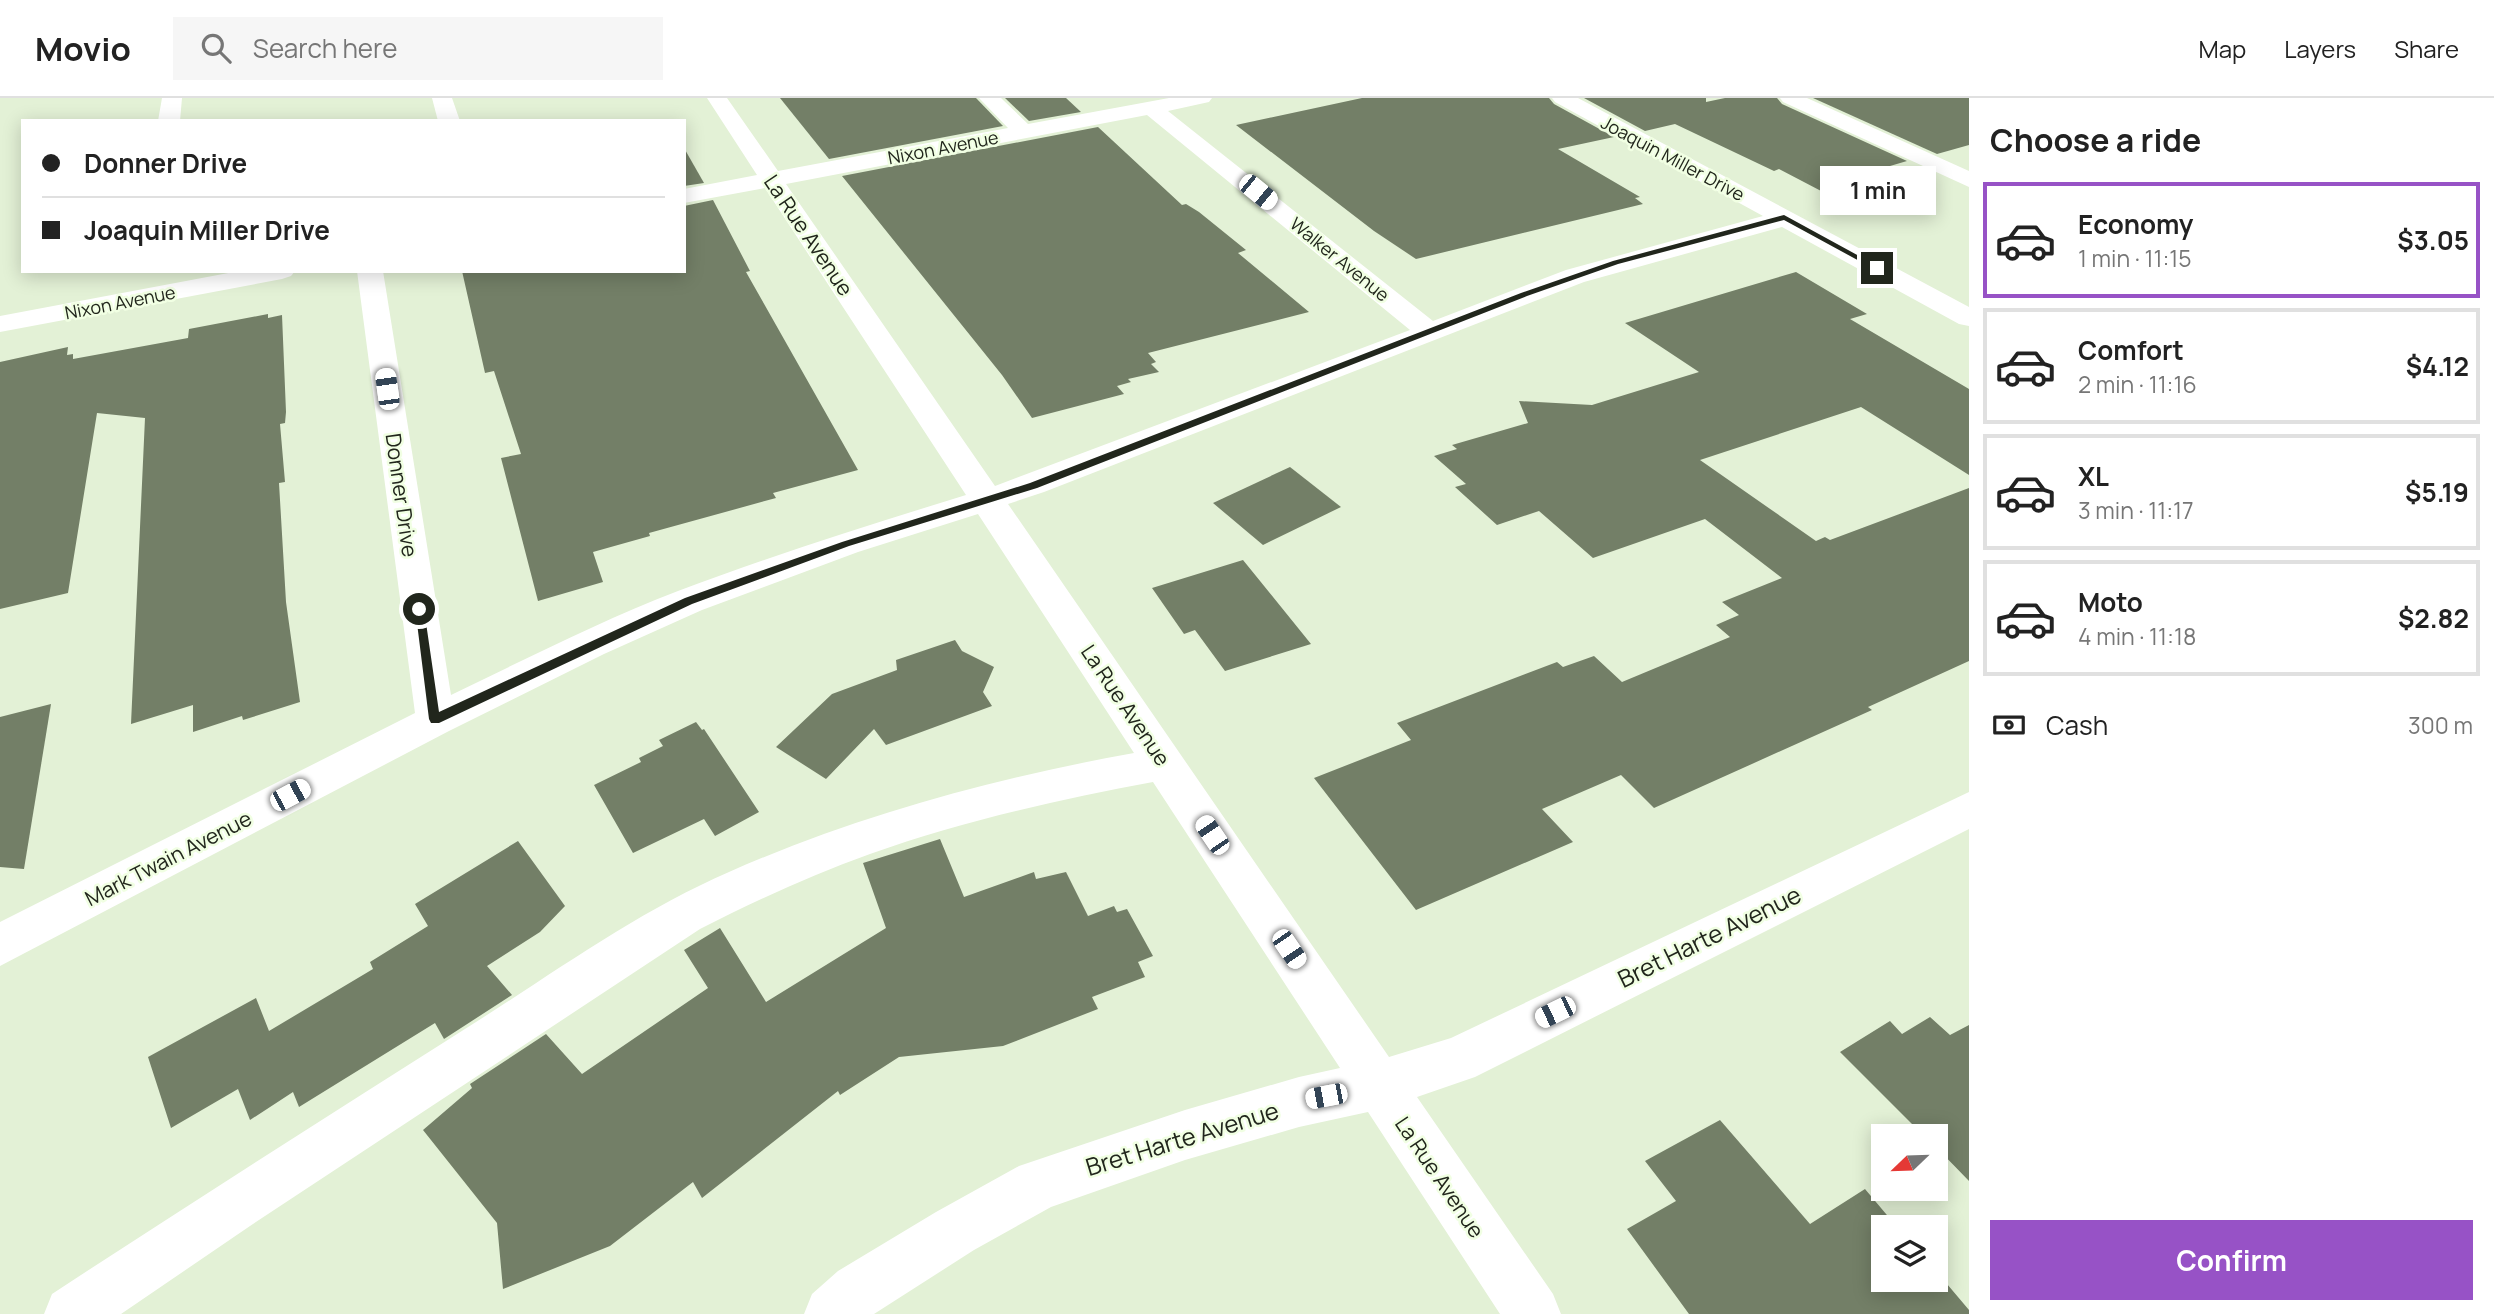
<!DOCTYPE html>
<meta charset="utf-8">
<style>
body{margin:0;font-family:Manrope,sans-serif;background:#f6f6f6;color:#222;height:100vh;display:flex;flex-direction:column;font-size:26px;white-space:nowrap}
*{box-sizing:border-box;margin:0}
p{font-size:23px;color:#767676}
.icon{flex:none;width:38px;height:38px;fill:none;stroke:currentColor;stroke-width:2;stroke-linecap:round;stroke-linejoin:round}
.map{position:relative;flex:1;overflow:hidden}
.sheet{display:flex;flex-direction:column;background:#fff;width:525px}
.sheet>*{flex:none}
.banner{position:absolute;left:21px;top:21px;width:665px;height:154px;border-radius:0px;box-shadow:0 4px 18px #0003;display:grid;align-content:center;height:154px;padding:0 21px;background:#fff}
.needle{width:46px;rotate:247deg}
.controls{position:absolute;left:1871px;top:1026px;display:grid;gap:14px}
.controls a{display:grid;place-items:center;width:77px;height:77px;border-radius:0px;background:#fff;box-shadow:0 4px 18px #0003;font-size:35px}
.end{position:absolute;width:32px;height:32px;margin:-16px;border:9px solid #21261c;background:#fff;box-shadow:0 0 0 4px #fff}
.from{border-radius:50%}
.bubble{position:absolute;height:49px;border-radius:0px;background:#fff;box-shadow:0 4px 18px #0003;font-size:23px;font-weight:700;line-height:49px;text-align:center}
.car{position:absolute;width:21px;height:42px;margin:-21px -10px;border-radius:9px;box-shadow:0 0 5px 2px #0007;background:linear-gradient(#fff 24%,#345 0 40%,#fff 0 76%,#345 0 86%,#fff 0)}
.banner b{display:flex;align-items:center;gap:24px;height:66px;font-size:26px}
.banner b+b{border-top:2px solid #e0e0e0}
.banner i{width:18px;height:18px;background:#222}
ul{padding:0;list-style:none}
li{display:flex;align-items:center;gap:21px;height:116px;margin:0 14px 10px;padding:0 7px;border:4px solid #e0e0e0;border-radius:0px}
li div{flex:1}
li b{display:block;font-size:26px}
li em{font-style:normal;font-weight:700}
li.selected{border-color:#9752c6}
li>.icon{width:63px;height:63px;stroke-width:1.5}
h2{padding:0 21px;font-size:32px;line-height:84px}
.pay{display:flex;align-items:center;gap:18px;height:77px;padding:0 21px;font-size:26px}
.pay p{margin-inline-start:auto}
.primary-button{display:flex;gap:14px;margin-top:auto;padding:14px 21px}
.primary-button a{flex:1;height:80px;border-radius:0px;background:#9752c6;color:#fff;font-size:28px;font-weight:700;line-height:80px;text-align:center}
header{display:flex;align-items:center;gap:42px;box-sizing:border-box;height:98px;padding:0 35px;background:#fff;border-bottom:2px solid #e0e0e0}
header strong{font-size:33px}
nav{display:flex;gap:38px;margin-inline-start:auto;font-size:24px}
.search{width:490px;height:63px;background:#f6f6f6;display:flex;align-items:center;gap:18px;box-sizing:border-box;padding:0 24px;border-radius:0px;color:#767676;font-size:26px}
main{display:flex;flex:1;min-height:0}
.map>svg:first-child{display:block}
.building{fill:#737f67}
.lines{fill:none;stroke-linecap:round;stroke-linejoin:round}
.minor{fill:#fff;fill-rule:evenodd}
.route{fill:#21261c}
.labels{text-anchor:middle;dominant-baseline:central;stroke-width:5;stroke-linejoin:round;paint-order:stroke}
.far-street-label{font-size:18px;fill:#21261c;stroke:#f1ffe3}
.street-label{font-size:21px;fill:#21261c;stroke:#f1ffe3}
.near-street-label{font-size:24px;fill:#21261c;stroke:#f1ffe3}
</style>
<header>
<strong>Movio</strong>
<div class="search"><svg class="icon" aria-label="search" viewBox="0 0 24 24"><circle cx="10" cy="10" r="6"/><path d="M15 15l6 6"/></svg>Search here</div>
<nav><a>Map</a><a>Layers</a><a>Share</a></nav>
</header>
<main>
<div class="map">
<svg width="1969" height="1216" viewBox="0 0 1969 1216">
<rect width="100%" height="100%" fill="#e3f1d6"/>
<g class="building">
<path d="M780 0H976L1003 28 829 61Z"/>
<path d="M1005 0H1066L1081 14 1029 23Z"/>
<path d="M1362 0H1549L1554 6 1614 39 1558 51 1640 99 1635 100 1643 106 1416 161 1374 133 1236 27Z"/>
<path d="M1584 0H1706V4L1725 0H1777L1782 6 1907 63 1890 68 1897 71 1891 73 1896 75 1823 94 1779 71 1774 73 1675 26 1645 33Z"/>
<path d="M1813 0H1969V47L1937 56Z"/>
<path d="M1098 29 1182 107 1186 106 1199 114 1246 152 1238 155 1309 214 1148 255 1156 264 1151 266 1159 274 1128 281 1131 284 1117 288 1124 296 1032 320 1002 277 842 78Z"/>
<path d="M684 50 704 85 684 88Z"/>
<path d="M713 102 750 173 746 174 858 372 773 395 776 400 649 435 650 438 593 454 603 484 538 503 501 360 521 356 494 273 485 275 462 173H684V108Z"/>
<path d="M1796 174 1867 216 1850 221 1969 291V377L1861 309 1700 362 1816 443 1825 439 1830 442 1969 390V563L1868 609 1872 612 1654 710 1621 677 1542 711 1573 744 1416 812 1314 680 1411 642 1397 625 1557 564 1563 569 1594 558 1622 584 1730 539 1716 527 1739 517 1722 504 1782 480 1705 421 1593 460 1539 413 1497 427 1455 389 1466 386 1434 358 1457 351 1452 347 1528 325 1519 303 1592 307 1699 274 1625 225Z"/>
<path d="M268 216V220L282 217 286 314 285 325 280 326 285 384 279 385 286 504 300 604 243 622 242 618 193 634V607L131 626 145 320 97 315 68 495 0 511V264L68 249 67 257 73 256V261L188 240 189 231Z"/>
<path d="M1290 369 1341 409 1263 447 1213 405Z"/>
<path d="M1243 462 1311 546 1225 573 1195 532 1184 536 1152 490Z"/>
<path d="M955 542 962 553 994 569 983 594 992 608 886 647 874 631 826 681 776 649 832 596 897 572 896 562Z"/>
<path d="M51 606 24 771 0 769V619Z"/>
<path d="M696 624 702 632 704 631 759 714 715 738 704 721 633 755 594 687 641 664 639 660 663 648 659 642Z"/>
<path d="M940 741 964 799 1034 774 1036 781 1066 774 1088 818 1114 808 1117 814 1127 811 1153 858 1138 864 1145 879 1092 899 1098 911 1003 948 899 959 840 997 838 993 702 1100 693 1084 610 1148 503 1191 497 1125 423 1032 472 990 470 986 546 936 582 976 708 890 684 852 720 830 766 904 886 830 863 765Z"/>
<path d="M518 743 565 808 540 834 487 868 512 897 444 941 435 925 299 1009 293 994 250 1022 238 991 171 1030 148 959 256 900 269 933 373 871 370 864 428 828 415 806Z"/>
<path d="M1930 919 1950 937 1969 927V1083L1936 1049V1038H1924L1840 954 1890 923 1902 936Z"/>
<path d="M1720 1022 1810 1126 1865 1091 1897 1129H1883V1181H1936V1173L1969 1212V1216H1689L1627 1131 1676 1103 1645 1063Z"/>
</g>
<g class="lines">
<g class="minor">
<path d="M162 0H182L180 23H158Z"/>
<path d="M432 0H452L460 23H438Z"/>
<path d="M707 0H727L778 73 1008 30 979 0H1001L1028 26 1169 0H1212L1209 4 1168 13 1433 223 1566 172 1763 118 1555 4 1552 0H1578L1969 209V228L1959 226 1782 129 1584 184 1044 394 1008 406 1389 959 1451 940 1969 694V731L1475 979 1417 999 1553 1196 1561 1216H1500L1368 1014 1299 1029 1185 1062 1051 1109 974 1152 874 1216H804L812 1196 838 1173 936 1114 1019 1068 1185 1012 1299 979 1340 970 1153 684C1057 702 962 723 870 756 811 777 755 803 700 831L250 1128 121 1216H44L52 1196C192 1104 334 1014 476 924 558 872 639 813 729 774 858 717 995 680 1134 655L978 416 858 454 702 512 604 556 449 633 0 868V824L415 615 357 173H383L451 597C526 561 600 523 678 493 773 457 869 427 966 397L765 90 684 105V91L757 77ZM1147 17 1410 232 995 388 786 86Z"/>
<path d="M1780 0H1807L1969 73V89L1783 4Z"/>
<path d="M239 173H295L291 178 282 181 0 234V218Z"/>
</g>
</g>
<path class="route" d="M1784 117 1881 170 1874 171 1784 122 1618 166 1527 198 1037 390 849 448 692 506 439 625H431L429 621 415 509H423L424 511 439 614 685 500 842 444 1030 385 1521 195 1613 163Z"/>
<g class="labels">
<g class="far-street-label">
<text transform="translate(943 49) rotate(-11)">Nixon Avenue</text>
<text transform="translate(1673 60) rotate(28)">Joaquin Miller Drive</text>
<text transform="translate(1340 161) rotate(39)">Walker Avenue</text>
<text transform="translate(120 204) rotate(-11)">Nixon Avenue</text>
</g>
<g class="street-label">
<text transform="translate(809 137) rotate(56)">La Rue Avenue</text>
<text transform="translate(402 397) rotate(82)">Donner Drive</text>
<text transform="translate(1126 607) rotate(56)">La Rue Avenue</text>
<text transform="translate(168 760) rotate(-27)">Mark Twain Avenue</text>
<text transform="translate(1440 1079) rotate(56)">La Rue Avenue</text>
</g>
<g class="near-street-label">
<text transform="translate(1709 838) rotate(-26)">Bret Harte Avenue</text>
<text transform="translate(1182 1040) rotate(-17)">Bret Harte Avenue</text>
</g>
</g>
</svg>
<div class="controls">
<a><svg class="needle" viewBox="-14 -14 28 28"><path d="M0-13l5 13h-10z" fill="#e53935"/><path d="M0 13l5-13h-10z" fill="#767676"/></svg></a>
<a><svg class="icon" aria-label="layers" viewBox="0 0 24 24"><path d="M12 4l9 5-9 5-9-5zM3 14l9 5 9-5"/></svg></a>
</div>
<i class="end from" style="left:419px;top:511px"></i>
<i class="end" style="left:1877px;top:170px"></i>
<div class="bubble" style="left:1820px;top:68px;width:116px">1 min</div>
<i class="car" style="left:1258px;top:94px;rotate:129deg"></i>
<i class="car" style="left:387px;top:291px;rotate:352deg"></i>
<i class="car" style="left:290px;top:697px;rotate:62deg"></i>
<i class="car" style="left:1212px;top:737px;rotate:326deg"></i>
<i class="car" style="left:1289px;top:851px;rotate:146deg"></i>
<i class="car" style="left:1555px;top:914px;rotate:244deg"></i>
<i class="car" style="left:1326px;top:998px;rotate:259deg"></i>
<div class="banner">
<b><i class="from"></i>Donner Drive</b>
<b><i></i>Joaquin Miller Drive</b>
</div>
</div>
<section class="sheet">
<h2>Choose a ride</h2>
<ul>
<li class="selected"><svg class="icon" aria-label="car" viewBox="0 0 24 24"><path d="M5 17H2v-5l4-1 3-4h7l3 4 3 1v5h-3M9 17h6M6 11h13"/><circle cx="7" cy="17" r="2"/><circle cx="17" cy="17" r="2"/></svg><div><b>Economy</b><p>1 min · 11:15</p></div><em>$3.05</em></li>
<li><svg class="icon" aria-label="car" viewBox="0 0 24 24"><path d="M5 17H2v-5l4-1 3-4h7l3 4 3 1v5h-3M9 17h6M6 11h13"/><circle cx="7" cy="17" r="2"/><circle cx="17" cy="17" r="2"/></svg><div><b>Comfort</b><p>2 min · 11:16</p></div><em>$4.12</em></li>
<li><svg class="icon" aria-label="car" viewBox="0 0 24 24"><path d="M5 17H2v-5l4-1 3-4h7l3 4 3 1v5h-3M9 17h6M6 11h13"/><circle cx="7" cy="17" r="2"/><circle cx="17" cy="17" r="2"/></svg><div><b>XL</b><p>3 min · 11:17</p></div><em>$5.19</em></li>
<li><svg class="icon" aria-label="car" viewBox="0 0 24 24"><path d="M5 17H2v-5l4-1 3-4h7l3 4 3 1v5h-3M9 17h6M6 11h13"/><circle cx="7" cy="17" r="2"/><circle cx="17" cy="17" r="2"/></svg><div><b>Moto</b><p>4 min · 11:18</p></div><em>$2.82</em></li>
</ul>
<div class="pay"><svg class="icon" aria-label="cash" viewBox="0 0 24 24"><path d="M3 7h18v10H3z"/><circle cx="12" cy="12" r="2"/></svg>Cash<p>300 m</p></div>
<div class="primary-button"><a>Confirm</a></div>
</section>
</main>
